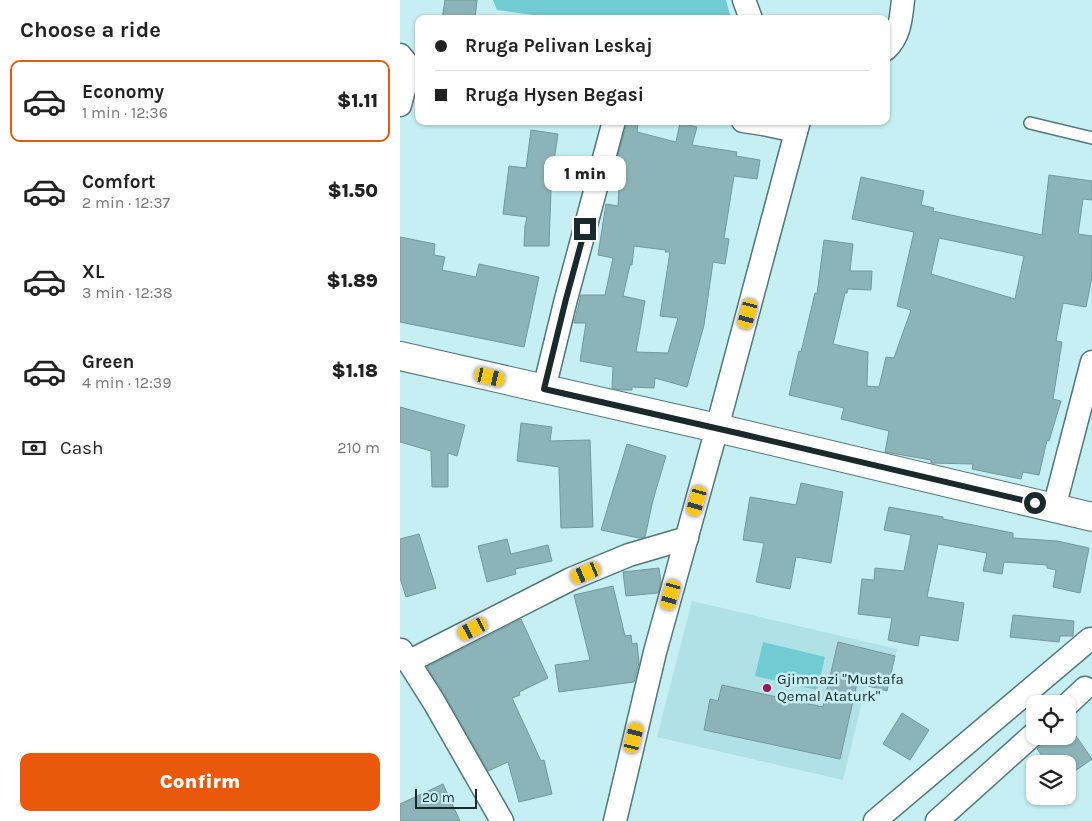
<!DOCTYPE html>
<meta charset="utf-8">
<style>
body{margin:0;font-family:Karla,sans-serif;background:#f6f6f6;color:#222;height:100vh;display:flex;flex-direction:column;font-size:19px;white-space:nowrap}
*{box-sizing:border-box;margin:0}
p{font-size:16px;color:#767676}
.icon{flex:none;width:28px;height:28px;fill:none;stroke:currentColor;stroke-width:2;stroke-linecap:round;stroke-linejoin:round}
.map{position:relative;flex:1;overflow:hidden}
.drawer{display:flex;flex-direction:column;background:#fff;width:400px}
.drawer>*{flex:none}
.hud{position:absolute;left:15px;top:15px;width:475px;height:110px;border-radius:10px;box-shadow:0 1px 4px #0004;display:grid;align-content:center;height:110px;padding:0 20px;background:#fff}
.fabs{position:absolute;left:626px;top:695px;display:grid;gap:10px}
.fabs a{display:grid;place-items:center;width:50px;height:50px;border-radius:10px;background:#fff;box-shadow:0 1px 4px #0004;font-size:25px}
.scale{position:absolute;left:15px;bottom:12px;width:62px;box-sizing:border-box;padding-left:5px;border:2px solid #1a2a2c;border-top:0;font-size:14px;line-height:18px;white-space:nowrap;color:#1a2a2c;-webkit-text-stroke:4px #c5eff2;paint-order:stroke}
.end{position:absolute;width:22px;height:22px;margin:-11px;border:6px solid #1a2a2c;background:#fff;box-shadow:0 0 0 2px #fff}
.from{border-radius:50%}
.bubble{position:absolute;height:35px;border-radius:10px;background:#fff;box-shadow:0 1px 4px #0004;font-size:16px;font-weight:800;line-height:35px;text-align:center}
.car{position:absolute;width:15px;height:30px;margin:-15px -8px;border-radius:6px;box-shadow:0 0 4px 1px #0007;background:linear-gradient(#f5c518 24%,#345 0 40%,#f5c518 0 76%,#345 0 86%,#f5c518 0)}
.hud b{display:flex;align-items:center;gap:18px;height:48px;font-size:19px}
.hud b+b{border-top:1px solid #e0e0e0}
.hud i{width:12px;height:12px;background:#222}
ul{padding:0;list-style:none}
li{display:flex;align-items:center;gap:15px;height:82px;margin:0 10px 8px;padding:0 10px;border:2px solid transparent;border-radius:10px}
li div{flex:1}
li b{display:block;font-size:19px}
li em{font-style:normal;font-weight:800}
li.active{border-color:#ea580c}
li>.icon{width:45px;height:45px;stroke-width:1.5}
h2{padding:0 20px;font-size:22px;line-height:60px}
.pay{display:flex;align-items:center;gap:12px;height:55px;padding:0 20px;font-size:19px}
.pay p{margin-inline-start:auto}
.action{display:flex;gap:10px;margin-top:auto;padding:10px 20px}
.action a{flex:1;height:58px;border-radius:10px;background:#ea580c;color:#fff;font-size:20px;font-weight:800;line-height:58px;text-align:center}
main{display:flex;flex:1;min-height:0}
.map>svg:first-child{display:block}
.built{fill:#b0e1e6}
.green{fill:#70cbd3}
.building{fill:#8cb4b8;stroke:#71989b;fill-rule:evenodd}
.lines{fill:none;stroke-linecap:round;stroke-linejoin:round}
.service-casing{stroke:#50777a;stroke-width:14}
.minor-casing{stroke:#50777a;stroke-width:25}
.secondary-casing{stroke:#50777a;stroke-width:30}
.service{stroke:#fff;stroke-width:11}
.minor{stroke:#fff;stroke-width:22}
.secondary{stroke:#fff;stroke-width:28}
.route{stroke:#1a2a2c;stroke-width:6}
.poi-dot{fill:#9d1463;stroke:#c5eff2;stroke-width:2}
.labels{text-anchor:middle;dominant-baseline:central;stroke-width:5;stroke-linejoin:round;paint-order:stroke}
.poi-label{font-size:15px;fill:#1a2a2c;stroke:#c5eff2;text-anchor:start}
</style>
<main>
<section class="drawer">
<h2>Choose a ride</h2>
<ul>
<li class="active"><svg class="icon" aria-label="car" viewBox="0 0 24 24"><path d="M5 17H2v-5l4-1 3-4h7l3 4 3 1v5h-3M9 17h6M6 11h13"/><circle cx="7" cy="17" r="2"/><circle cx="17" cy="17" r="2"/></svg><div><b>Economy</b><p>1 min · 12:36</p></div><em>$1.11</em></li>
<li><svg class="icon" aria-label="car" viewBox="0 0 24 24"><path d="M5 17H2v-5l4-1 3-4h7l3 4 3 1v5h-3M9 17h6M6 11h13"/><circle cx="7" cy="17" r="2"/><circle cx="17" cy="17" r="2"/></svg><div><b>Comfort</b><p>2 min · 12:37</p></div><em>$1.50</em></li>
<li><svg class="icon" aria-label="car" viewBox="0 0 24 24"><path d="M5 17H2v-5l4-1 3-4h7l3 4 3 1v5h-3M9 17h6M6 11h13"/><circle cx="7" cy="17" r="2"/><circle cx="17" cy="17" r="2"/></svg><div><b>XL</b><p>3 min · 12:38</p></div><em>$1.89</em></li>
<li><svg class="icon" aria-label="car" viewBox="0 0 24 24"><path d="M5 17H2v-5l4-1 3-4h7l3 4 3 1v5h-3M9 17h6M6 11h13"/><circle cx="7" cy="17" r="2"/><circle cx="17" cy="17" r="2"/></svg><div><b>Green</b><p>4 min · 12:39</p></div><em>$1.18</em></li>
</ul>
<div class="pay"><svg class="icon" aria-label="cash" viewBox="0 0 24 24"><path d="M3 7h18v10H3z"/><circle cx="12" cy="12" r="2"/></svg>Cash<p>210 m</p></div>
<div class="action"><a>Confirm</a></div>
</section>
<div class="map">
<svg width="692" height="821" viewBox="0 0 692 821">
<rect width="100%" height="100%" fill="#c5eff2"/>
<path class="built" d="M292 601 497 649 487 691 466 686 443 780 257 737Z"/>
<g class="green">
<path d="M93 0H326L331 19H161L97 10Z"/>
<path d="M363 642 425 657 417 690 355 676Z"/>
</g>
<g class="building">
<path d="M45 0H77L75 19H42Z"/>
<path d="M227 123 238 124 237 132 276 142 280 123 297 127 292 145 337 152 336 156 360 160 357 179 334 176 324 238 329 239 325 264 313 262 304 325 287 387 255 378 254 388 232 387V390H220L212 388 213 367 180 361 186 323H174L181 295H205L213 258 198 255 206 204 218 206 220 163 216 162ZM234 246 266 250 265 252H270L260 316 278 318 268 353 236 352 245 301 223 296 230 265H232Z"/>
<path d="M131 130 158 134 150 188 151 189 149 246H124L125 226 127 217 103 214 109 166 126 168Z"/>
<path d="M649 175 692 181V200L683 199 678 234 692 236V277L686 307 663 303 656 341 662 342 653 399 661 401 649 441 647 440 639 475 623 472 621 479 572 469 573 464 531 463V460L485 452 489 431 441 419 444 408 389 395 399 351 401 352 415 293 417 294 424 240 453 244 450 271H472L471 290 448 289 447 293H445L433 344 468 352 467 386 479 387 486 357 494 358 511 310 497 306 514 232 452 219 461 177 524 191 521 205 534 208 533 211 642 235ZM539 238 624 256 615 299 531 274Z"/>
<path d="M0 237 35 244 34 255 45 257 42 270 76 277 79 264 139 277 124 347 0 322Z"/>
<path d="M0 407 65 425 57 456 48 453V487H32L31 451 0 442Z"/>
<path d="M121 423 152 427 150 441 190 440 193 527 161 528 159 467 117 461Z"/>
<path d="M227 444 266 456 253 500 245 537 239 538 201 530Z"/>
<path d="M401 483 443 492 431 563 396 557 390 589 356 582 364 543 343 540 350 497 396 505Z"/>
<path d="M489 507 543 517V519L613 533V538L657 541 689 548 680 593 653 587 656 570 647 568V565L604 562 602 574 583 571 587 553 538 544 527 597 564 603 558 641 520 635 518 646 488 640 492 618 458 614 462 579 474 580 475 568 504 571 511 535 484 530Z"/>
<path d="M19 534 36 588 6 597 0 578V539Z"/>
<path d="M107 539 111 554 148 545 152 561 115 569 116 574 87 582 78 546Z"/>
<path d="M259 568 261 582 258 593 226 596 223 572Z"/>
<path d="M213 586 225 636 231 635 232 644 237 643 239 662 234 682 159 692 155 665 190 660 174 595Z"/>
<path d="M613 615 674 621 673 636H660L659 642 610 637Z"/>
<path d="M121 619 148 678 119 692 120 695 112 698 141 761 144 760 152 794 119 802 108 762 88 771 45 695 27 667Z"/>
<path d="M438 642 495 656 487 691 457 683 440 759 304 730 310 699 318 701 322 685 423 707Z"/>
<path d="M502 713 529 730 510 760 483 744Z"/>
<path d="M653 736H676L692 759 668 776V764H648L637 749Z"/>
<path d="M43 784 60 821H0V804Z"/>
</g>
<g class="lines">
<defs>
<path id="service" d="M630 123 692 138"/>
<g id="minor">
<path d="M344 0 351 19"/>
<path d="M486 49C500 36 501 18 503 0"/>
<path d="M0 55 10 67 0 105"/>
<path d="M343 121 363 124 396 131"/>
<path d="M144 389 166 299 214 121"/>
<path d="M654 508 692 362"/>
<path d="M1 650 34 702 102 821"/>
<path d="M8 662 171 579 229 555 287 538"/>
<path d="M668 704 685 688"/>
<path d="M215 821 255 652 317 428 399 121"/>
<path d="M475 821 690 639"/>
<path d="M537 821 635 733"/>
</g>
<path id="secondary" d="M0 356 317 428 692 517"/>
</defs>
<use href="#service" class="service-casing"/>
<use href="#minor" class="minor-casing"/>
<use href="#secondary" class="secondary-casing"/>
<use href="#service" class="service"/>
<use href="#minor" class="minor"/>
<use href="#secondary" class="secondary"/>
</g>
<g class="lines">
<path class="route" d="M185 229 166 299 144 389 346 435 635 503"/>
</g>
<circle class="poi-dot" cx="367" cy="688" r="5"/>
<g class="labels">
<g class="poi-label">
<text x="377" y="679">Gjimnazi "Mustafa<tspan x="377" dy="17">Qemal Ataturk"</tspan></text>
</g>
</g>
</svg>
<div class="fabs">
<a><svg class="icon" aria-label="locate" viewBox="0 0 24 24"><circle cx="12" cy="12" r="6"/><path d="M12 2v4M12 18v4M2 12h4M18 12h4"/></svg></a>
<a><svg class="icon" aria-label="layers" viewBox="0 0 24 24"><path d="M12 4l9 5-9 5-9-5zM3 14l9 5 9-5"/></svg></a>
</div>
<div class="scale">20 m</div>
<i class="end from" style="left:635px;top:503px"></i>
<i class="end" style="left:185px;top:229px"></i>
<div class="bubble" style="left:144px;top:156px;width:82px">1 min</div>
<i class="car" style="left:348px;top:314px;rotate:195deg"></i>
<i class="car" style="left:90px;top:377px;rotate:103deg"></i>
<i class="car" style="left:297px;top:501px;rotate:196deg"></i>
<i class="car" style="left:186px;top:573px;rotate:247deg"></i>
<i class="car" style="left:271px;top:595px;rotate:196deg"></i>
<i class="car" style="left:73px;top:629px;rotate:243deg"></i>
<i class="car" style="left:234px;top:738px;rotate:14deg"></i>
<div class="hud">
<b><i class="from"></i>Rruga Pelivan Leskaj</b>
<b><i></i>Rruga Hysen Begasi</b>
</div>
</div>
</main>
